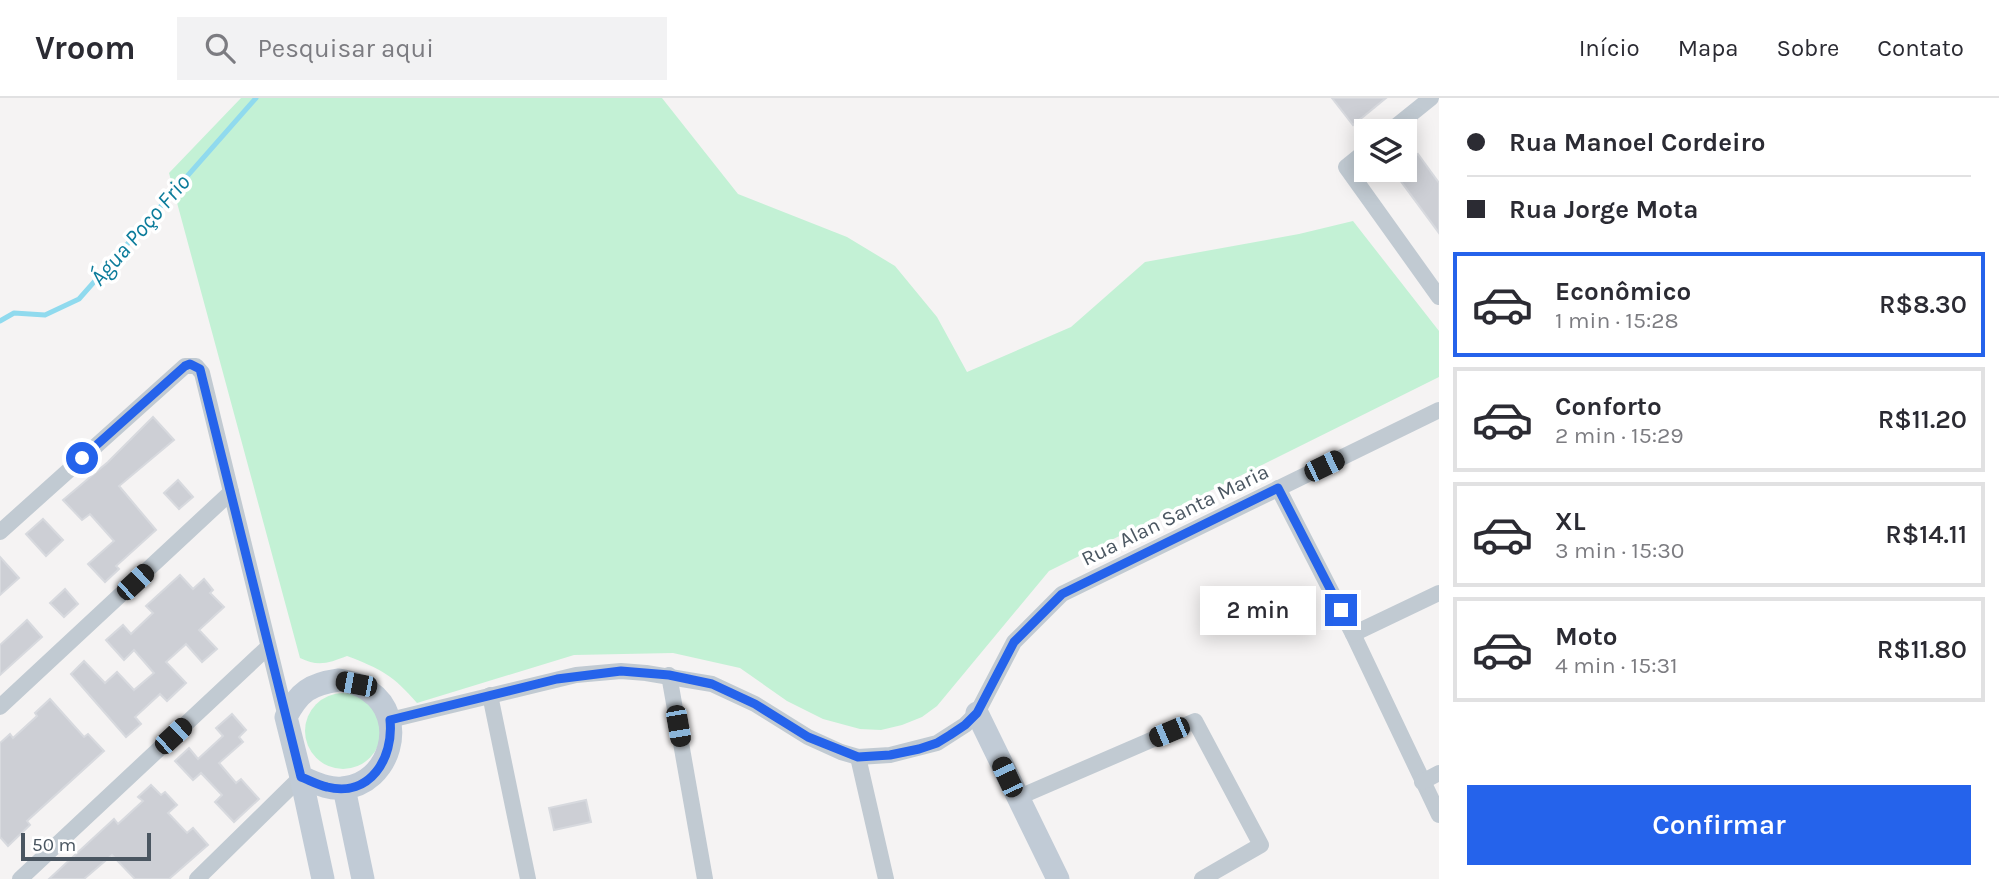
<!DOCTYPE html>
<html lang="pt">
<meta charset="utf-8">
<style>
body{margin:0;font-family:Karla,sans-serif;background:#f2f2f3;color:#2b2b33;height:100vh;display:flex;flex-direction:column;font-size:26px;white-space:nowrap}
*{box-sizing:border-box;margin:0}
p{font-size:23px;color:#7c7c81}
.icon{flex:none;width:38px;height:38px;fill:none;stroke:currentColor;stroke-width:2;stroke-linecap:round;stroke-linejoin:round}
.map{position:relative;flex:1;overflow:hidden}
.panel{display:flex;flex-direction:column;background:#fff;width:560px}
.panel>*{flex:none}
.guide{display:grid;align-content:center;height:154px;padding:0 28px;background:#fff}
.controls{position:absolute;left:1354px;top:21px;display:grid;gap:14px}
.controls a{display:grid;place-items:center;width:63px;height:63px;border-radius:0px;background:#fff;box-shadow:0 4px 18px #0003;font-size:35px}
.scale{position:absolute;left:21px;bottom:18px;width:130px;box-sizing:border-box;padding-left:7px;border:4px solid #4a5661;border-top:0;font-size:19px;line-height:24px;white-space:nowrap;color:#4a5661;-webkit-text-stroke:5px #fff;paint-order:stroke}
.end{position:absolute;width:32px;height:32px;margin:-16px;border:9px solid #2563eb;background:#fff;box-shadow:0 0 0 4px #fff}
.from{border-radius:50%}
.bubble{position:absolute;height:49px;border-radius:0px;background:#fff;box-shadow:0 4px 18px #0003;font-size:23px;font-weight:600;line-height:49px;text-align:center}
.car{position:absolute;width:21px;height:42px;margin:-21px -10px;border-radius:9px;box-shadow:0 0 5px 2px #0007;background:linear-gradient(#222 24%,#8ab4d8 0 40%,#222 0 76%,#8ab4d8 0 86%,#222 0)}
.guide b{display:flex;align-items:center;gap:24px;height:66px;font-size:26px}
.guide b+b{border-top:2px solid #e1e1e2}
.guide i{width:18px;height:18px;background:#2b2b33}
ul{padding:0;list-style:none}
li{display:flex;align-items:center;gap:21px;height:105px;margin:0 14px 10px;padding:0 14px;border:4px solid #e1e1e2;border-radius:0px}
li div{flex:1}
li b{display:block;font-size:26px}
li em{font-style:normal;font-weight:600}
li.on{border-color:#2563eb}
li>.icon{width:63px;height:63px;stroke-width:1.5}
.button{display:flex;gap:14px;margin-top:auto;padding:14px 28px}
.button a{flex:1;height:80px;border-radius:0px;background:#2563eb;color:#fff;font-size:28px;font-weight:600;line-height:80px;text-align:center}
header{display:flex;align-items:center;gap:42px;box-sizing:border-box;height:98px;padding:0 35px;background:#fff;border-bottom:2px solid #e1e1e2}
header strong{font-size:33px}
nav{display:flex;gap:38px;margin-inline-start:auto;font-size:24px}
.search{width:490px;height:63px;background:#f2f2f3;display:flex;align-items:center;gap:18px;box-sizing:border-box;padding:0 24px;border-radius:0px;color:#7c7c81;font-size:26px}
main{display:flex;flex:1;min-height:0}
.map>svg:first-child{display:block}
.green{fill:#c3f1d5}
.lines{fill:none;stroke-linecap:round;stroke-linejoin:round}
.stream{stroke:#90daee;stroke-width:5}
.building{fill:#cdcfd5;stroke:#d7d9de;stroke-width:2}
.street{stroke:#c1cad2;stroke-width:16}
.secondary{stroke:#c1cbd6;stroke-width:23}
.route{stroke:#2563eb;stroke-width:9}
.labels{text-anchor:middle;dominant-baseline:central;stroke-width:7;stroke-linejoin:round;paint-order:stroke}
.street-label{font-size:21px;fill:#4a5661;stroke:#fff}
.water-label{font-size:23px;font-style:italic;fill:#0c7c9b;stroke:#fff}
</style>
<header>
<strong>Vroom</strong>
<div class="search"><svg class="icon" aria-label="search" viewBox="0 0 24 24"><circle cx="10" cy="10" r="6"/><path d="M15 15l6 6"/></svg>Pesquisar aqui</div>
<nav><a>Início</a><a>Mapa</a><a>Sobre</a><a>Contato</a></nav>
</header>
<main>
<div class="map">
<svg width="1439" height="781" viewBox="0 0 1439 781">
<rect width="100%" height="100%" fill="#f5f3f3"/>
<g class="green">
<path d="M241 0H662L738 96 847 139 895 168 937 219 967 274 1071 229 1145 164 1299 136 1353 123 1439 233V279L1049 473 937 608 922 619 902 627 881 632 860 631 823 621 787 603 740 570 673 555 574 557 417 605C393 577 381 571 347 558 329 565 318 569 300 560L169 75Z"/>
<circle cx="343" cy="633" r="38"/>
</g>
<g class="lines">
<path class="stream" d="M0 223 14 215 45 217 79 201 256 0"/>
</g>
<g class="building">
<path d="M1332 0H1386L1353 27Z"/>
<path d="M1418 56 1439 85V135L1394 74 1397 72H1405V66Z"/>
<path d="M153 319 174 342 119 388 156 432 116 468 119 471 105 484 88 466 114 443 90 416 82 422 63 402 108 364Z"/>
<path d="M178 382 193 399 179 411 164 395Z"/>
<path d="M43 421 63 442 46 458 26 436Z"/>
<path d="M0 459 19 480 0 497Z"/>
<path d="M180 477 193 491 204 481 213 492 210 495 224 509 199 532 217 551 202 564 186 546 166 564 186 585 167 603 160 596 135 619 141 626 126 639 71 576 84 563 105 585 117 574 134 592 154 575 134 552 124 562 106 542 123 527 131 536 153 515 146 508Z"/>
<path d="M65 491 78 506 64 519 50 505Z"/>
<path d="M27 522 42 539 0 577V547Z"/>
<path d="M50 601 84 639 88 636 104 653 27 723 30 727 8 748 0 739V645L10 636 13 640 37 618 35 615Z"/>
<path d="M232 616 246 632 239 639 243 644 219 665 236 685 241 681 259 701 234 724 215 704 222 697 201 675 193 682 175 663 189 650 198 661 223 638 216 630Z"/>
<path d="M151 687 161 697 165 694 177 707 168 715 187 735 193 730 208 747 169 781H135L112 757 84 781H49L114 721 118 726 143 703 138 699Z"/>
<path d="M586 702 591 724 554 732 549 710Z"/>
</g>
<g class="lines">
<g class="street">
<path d="M1390 33 1431 0"/>
<path d="M1367 52 1346 69 1439 199"/>
<path d="M1278 390 1353 536 1439 717"/>
<path d="M0 434 185 268H196L202 275 286 619"/>
<path d="M1353 536 1439 495"/>
<path d="M669 577 705 781"/>
<path d="M490 597 528 781"/>
<path d="M0 609 231 394"/>
<path d="M390 622 576 577 621 573 646 575 712 586 755 606 808 639 841 654 858 659 890 657 937 645 965 627 977 615 1014 544 1062 496 1439 312"/>
<path d="M858 659 886 781"/>
<path d="M1422 684 1439 675"/>
<path d="M1017 700 1195 623 1261 747 1202 781"/>
<path d="M20 781 268 549"/>
<path d="M197 781 301 679"/>
</g>
<g class="secondary">
<path d="M339 582C350 584 360 586 369 593 409 620 390 686 343 690 328 692 314 684 301 679L286 619C299 594 310 586 339 582Z"/>
<path d="M977 615 1058 781"/>
<path d="M301 679 323 781"/>
<path d="M344 690 363 781"/>
</g>
</g>
<g class="lines">
<path class="route" d="M82 360 185 268 190 266 200 271 301 679C309 682 318 687 327 689 370 700 394 660 390 622L557 581 621 573 669 577 712 586 755 606 808 639 858 659 890 657 919 651 937 645 950 637 965 627 977 615 1014 544 1062 496 1278 390 1341 512"/>
</g>
<g class="labels">
<g class="street-label">
<text transform="translate(1175 417) rotate(-26)">Rua Alan Santa Maria</text>
</g>
<g class="water-label">
<text transform="translate(140 132) rotate(-49)">Água Poço Frio</text>
</g>
</g>
</svg>
<div class="controls">
<a><svg class="icon" aria-label="layers" viewBox="0 0 24 24"><path d="M12 4l9 5-9 5-9-5zM3 14l9 5 9-5"/></svg></a>
</div>
<div class="scale">50 m</div>
<i class="end from" style="left:82px;top:360px"></i>
<i class="end" style="left:1341px;top:512px"></i>
<div class="bubble" style="left:1200px;top:488px;width:116px">2 min</div>
<i class="car" style="left:1324px;top:368px;rotate:64deg"></i>
<i class="car" style="left:135px;top:484px;rotate:47deg"></i>
<i class="car" style="left:356px;top:586px;rotate:281deg"></i>
<i class="car" style="left:678px;top:628px;rotate:170deg"></i>
<i class="car" style="left:1169px;top:634px;rotate:247deg"></i>
<i class="car" style="left:173px;top:638px;rotate:47deg"></i>
<i class="car" style="left:1007px;top:679px;rotate:335deg"></i>
</div>
<section class="panel">
<div class="guide">
<b><i class="from"></i>Rua Manoel Cordeiro</b>
<b><i></i>Rua Jorge Mota</b>
</div>
<ul>
<li class="on"><svg class="icon" aria-label="car" viewBox="0 0 24 24"><path d="M5 17H2v-5l4-1 3-4h7l3 4 3 1v5h-3M9 17h6M6 11h13"/><circle cx="7" cy="17" r="2"/><circle cx="17" cy="17" r="2"/></svg><div><b>Econômico</b><p>1 min · 15:28</p></div><em>R$8.30</em></li>
<li><svg class="icon" aria-label="car" viewBox="0 0 24 24"><path d="M5 17H2v-5l4-1 3-4h7l3 4 3 1v5h-3M9 17h6M6 11h13"/><circle cx="7" cy="17" r="2"/><circle cx="17" cy="17" r="2"/></svg><div><b>Conforto</b><p>2 min · 15:29</p></div><em>R$11.20</em></li>
<li><svg class="icon" aria-label="car" viewBox="0 0 24 24"><path d="M5 17H2v-5l4-1 3-4h7l3 4 3 1v5h-3M9 17h6M6 11h13"/><circle cx="7" cy="17" r="2"/><circle cx="17" cy="17" r="2"/></svg><div><b>XL</b><p>3 min · 15:30</p></div><em>R$14.11</em></li>
<li><svg class="icon" aria-label="car" viewBox="0 0 24 24"><path d="M5 17H2v-5l4-1 3-4h7l3 4 3 1v5h-3M9 17h6M6 11h13"/><circle cx="7" cy="17" r="2"/><circle cx="17" cy="17" r="2"/></svg><div><b>Moto</b><p>4 min · 15:31</p></div><em>R$11.80</em></li>
</ul>
<div class="button"><a>Confirmar</a></div>
</section>
</main>
